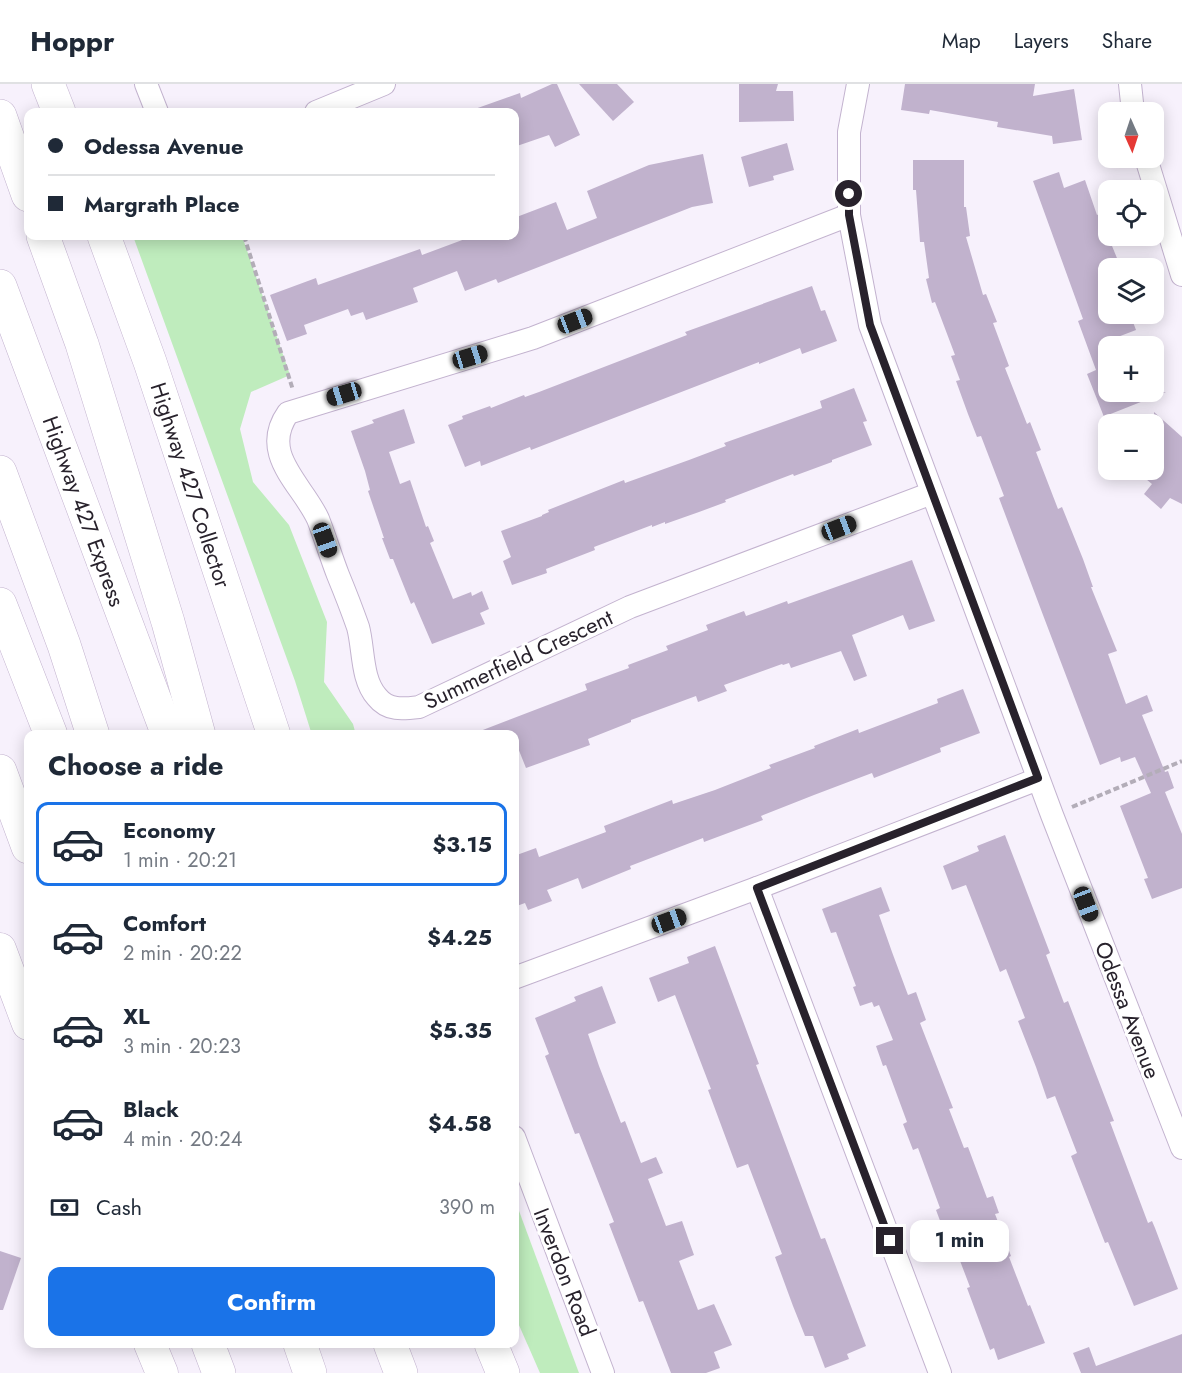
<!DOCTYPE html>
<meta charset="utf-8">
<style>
body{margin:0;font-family:Jost,sans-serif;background:#f6f6f7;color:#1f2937;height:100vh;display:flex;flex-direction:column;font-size:22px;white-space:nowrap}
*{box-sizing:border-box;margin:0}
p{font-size:20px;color:#747a83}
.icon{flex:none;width:33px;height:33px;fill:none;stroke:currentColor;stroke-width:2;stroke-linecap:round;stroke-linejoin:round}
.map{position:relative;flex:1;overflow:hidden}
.details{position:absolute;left:24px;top:646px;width:495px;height:618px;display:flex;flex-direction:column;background:#fff;border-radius:12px;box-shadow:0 3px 15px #0003}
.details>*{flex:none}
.guide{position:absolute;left:24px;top:24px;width:495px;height:132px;border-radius:12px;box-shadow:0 3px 15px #0003;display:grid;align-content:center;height:132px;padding:0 24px;background:#fff}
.needle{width:39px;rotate:177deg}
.tools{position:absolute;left:1098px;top:18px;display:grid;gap:12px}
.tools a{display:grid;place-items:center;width:66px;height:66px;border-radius:12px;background:#fff;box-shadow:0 3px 15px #0003;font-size:30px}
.end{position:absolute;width:27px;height:27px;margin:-14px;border:8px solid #28222c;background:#fff;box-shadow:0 0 0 3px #fff}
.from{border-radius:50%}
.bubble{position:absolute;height:42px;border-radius:12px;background:#fff;box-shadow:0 3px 15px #0003;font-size:20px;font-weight:700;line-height:42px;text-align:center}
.car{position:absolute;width:18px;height:36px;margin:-18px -9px;border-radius:8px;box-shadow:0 0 4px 2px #0007;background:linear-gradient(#222 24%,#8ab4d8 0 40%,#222 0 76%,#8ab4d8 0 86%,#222 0)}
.guide b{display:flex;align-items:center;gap:21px;height:57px;font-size:22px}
.guide b+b{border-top:2px solid #e0e1e3}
.guide i{width:15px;height:15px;background:#1f2937}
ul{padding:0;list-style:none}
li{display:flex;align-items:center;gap:18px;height:84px;margin:0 12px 9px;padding:0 12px;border:3px solid transparent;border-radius:12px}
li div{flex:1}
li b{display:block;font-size:22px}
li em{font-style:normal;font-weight:700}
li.current{border-color:#1a73e8}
li>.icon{width:54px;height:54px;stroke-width:1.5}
h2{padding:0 24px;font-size:27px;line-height:72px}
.pay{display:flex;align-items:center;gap:15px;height:66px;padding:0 24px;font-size:22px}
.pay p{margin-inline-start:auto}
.button{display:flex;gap:12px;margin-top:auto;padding:12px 24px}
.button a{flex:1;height:69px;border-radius:12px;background:#1a73e8;color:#fff;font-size:24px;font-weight:700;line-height:69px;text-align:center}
header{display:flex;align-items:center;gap:36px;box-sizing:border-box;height:84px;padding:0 30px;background:#fff;border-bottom:2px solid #e0e1e3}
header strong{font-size:28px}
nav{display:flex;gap:33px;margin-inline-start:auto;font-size:21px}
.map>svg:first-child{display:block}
.green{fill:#bfecbd}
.building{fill:#c1b2cd}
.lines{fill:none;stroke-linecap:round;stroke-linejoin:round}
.street-casing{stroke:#c3b3cf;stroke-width:24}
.secondary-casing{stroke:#c3b3cf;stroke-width:33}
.highway-casing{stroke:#c3b3cf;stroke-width:34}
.path{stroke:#b3adb8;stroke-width:4;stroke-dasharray:6 3;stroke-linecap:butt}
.street{stroke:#fff;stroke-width:22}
.secondary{stroke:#fff;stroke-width:32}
.highway{stroke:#fff;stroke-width:33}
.route{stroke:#28222c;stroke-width:8}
.labels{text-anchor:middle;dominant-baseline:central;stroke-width:6;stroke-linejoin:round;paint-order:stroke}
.street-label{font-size:22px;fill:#28222c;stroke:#fff}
</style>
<header>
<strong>Hoppr</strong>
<nav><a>Map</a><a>Layers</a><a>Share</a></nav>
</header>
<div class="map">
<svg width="1182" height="1289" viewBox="0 0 1182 1289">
<rect width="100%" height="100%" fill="#f7f1fc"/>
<g class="green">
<path d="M133 152H242L290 291 251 308 240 345 253 398 289 441 327 538 324 598 353 640 356 651H312L295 597Z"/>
<path d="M514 1116H515L579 1289H540L515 1232Z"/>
</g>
<g class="building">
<path d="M552 0H557L580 51 555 63 549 51 514 63V28H473L472 26 520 9 521 14Z"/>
<path d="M579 0H617L634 18 613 37Z"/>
<path d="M739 0H778L776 7H793L794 37 739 38Z"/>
<path d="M905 0H1035L1033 12 1074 5 1082 56 1053 60 1052 52 997 43 998 38 930 26 929 30 901 26Z"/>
<path d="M787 59 794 86 773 92 774 96 749 103 741 73Z"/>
<path d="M703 70 713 119 692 123 498 199 496 195 465 207 457 187 413 204 418 218 366 236 363 228 351 232 348 225 304 241 307 250 287 257 270 211 316 194 318 201 420 165 422 171 473 152H514V134L556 118 567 146 597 134 587 107 649 81Z"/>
<path d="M913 76H964V123H966L970 152 966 153 983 211 986 210 997 238 993 239 1009 282 1005 284 1027 340 1030 338 1041 366 1036 368 1058 425 1062 423 1083 475 1093 503H1091L1117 567 1108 570 1126 620 1147 611 1153 627 1142 631 1165 688 1168 687 1174 704 1165 708 1182 750V804L1152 815 1144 795 1148 794 1120 722 1151 709 1135 673 1121 678 1120 673 1100 681 1043 531 999 414 1004 412 981 352 977 353 968 330 956 297 960 296 951 272 955 271 935 218 932 219 926 195 929 194 924 158H920L916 106H913Z"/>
<path d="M1059 88 1064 104 1085 96 1097 131 1099 130 1121 184H1108V230H1130L1136 246 1115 254 1119 262H1108V308H1166L1108 331V343L1087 290 1096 286 1078 237 1083 235 1033 97Z"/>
<path d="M812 202 821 227 825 226 837 257 802 270 800 264 759 280V278L531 366 530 363 481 382 480 377 465 383 448 341 463 335 462 332 490 322 491 324 524 311 525 313 539 308 687 251 685 248Z"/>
<path d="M854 304 867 337 863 338 872 361 832 376V378L794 392 793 390 725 416 726 418 699 428 665 440V438L652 443V441L594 463 595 466 546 485 547 489 512 501 503 477 511 473 501 447 542 432V431L549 428 548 426 624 396 625 399 689 376 726 362 724 359 822 324 820 317Z"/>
<path d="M404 325 415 359 389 368 400 400 410 396 426 443 428 442 434 457 430 459 453 515 471 508 472 512 482 507 489 525 480 529 485 540 432 560 414 518 411 520 393 475H390L382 454H384L368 407 370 406 365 387 351 347 374 339 372 336Z"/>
<path d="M1154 328 1182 353V420L1170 414 1161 425 1144 410 1152 400 1135 386H1154Z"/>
<path d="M912 476 935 537 909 546 903 531 852 551 867 592 854 597 841 567 791 584 789 579 783 581 782 580 724 601 727 607 698 618 696 612 631 636V638L588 655 590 661 526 684 518 664 514 666V651H475V649L587 606 585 600 629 584 628 581 668 566 666 562 708 546 706 541 744 527 746 532 787 517 788 520Z"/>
<path d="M963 605 980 649 940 664 941 668 874 694 872 689 814 711 761 732 763 736 704 758 703 754 630 782 631 785 582 805 578 794 547 806 552 817 528 826 525 819 514 823V772L536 764 539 773 606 748 604 742 672 716 673 720 715 706 771 684 769 681 815 664 814 662 858 645 859 649 938 619 937 615Z"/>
<path d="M1005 751 1050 869 1046 871 1064 919 1068 917 1114 1037 1110 1038 1148 1139 1152 1137 1155 1144 1178 1205 1134 1222 1108 1158 1105 1159 1071 1072 1077 1069 1055 1012 1047 1015 1036 983 1018 937 1025 934 1006 885 1000 888 966 801 952 806 943 782 979 767 977 762Z"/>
<path d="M881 803 890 827 879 831 892 868 908 911 916 908 926 936 920 939 953 1024 949 1025 964 1064 968 1063 987 1114 993 1112 999 1129 995 1130 1011 1172 1009 1173 1028 1222 1030 1221 1045 1259 998 1276 994 1264 990 1266 967 1204 970 1203 949 1148 945 1150 936 1126 940 1124 918 1064 913 1066 903 1040 907 1038 886 981 883 982 876 962 893 956 879 921 874 923 872 918 860 922 853 903 856 902 836 848 831 849 822 825Z"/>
<path d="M715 862 759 980 756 981 806 1115 821 1155 825 1154 866 1262 847 1270 849 1275 825 1284 813 1252H805L793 1222 775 1173 782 1170 748 1080 737 1084 708 1006 711 1005 675 911 658 918 649 894 689 879 687 873Z"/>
<path d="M602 902 616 939 588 950 599 982 621 1039 625 1037 641 1079 656 1073 663 1089 648 1095 666 1142 682 1137 694 1171 679 1177 698 1226 714 1220 732 1261 714 1268 720 1284 706 1289H671L643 1217 639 1218 609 1140 614 1138 579 1049 575 1050 545 972 549 970 535 934 576 917 574 913Z"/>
<path d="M0 1167 21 1174 3 1226H0Z"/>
<path d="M1182 1250V1289H1081L1073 1269 1089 1263 1096 1282Z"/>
</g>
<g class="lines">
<defs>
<g id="street">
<path d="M146 0 157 28"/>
<path d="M858 0 849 48V131L870 241 1052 731 1182 1064"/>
<path d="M1130 0 1133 28"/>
<path d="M316 28 384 0"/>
<path d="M1146 74 1182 191"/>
<path d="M849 131 533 254 288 329C259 370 302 400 318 435 325 453 331 473 338 491 345 508 352 526 358 543 364 565 361 595 377 613 388 627 403 625 419 623L630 523 932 409"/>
<path d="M757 804 940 1289"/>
<path d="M514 894 757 804 1038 695"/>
<path d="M514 1053 603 1289"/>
</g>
<g id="secondary">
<path d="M0 865 28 940"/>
<path d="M150 1260 162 1289"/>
</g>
<g id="highway">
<path d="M48 0 59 28"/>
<path d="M0 32 28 111"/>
<path d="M43 152 82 260 168 538 199 651"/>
<path d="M104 152 150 278 274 651"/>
<path d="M0 202 168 651"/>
<path d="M0 388 64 561 93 651"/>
<path d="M0 520 51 651"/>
<path d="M0 687 28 763"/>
<path d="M208 1260 219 1289"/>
<path d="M300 1260 310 1289"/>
<path d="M390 1260 401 1289"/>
<path d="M491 1260 503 1289"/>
</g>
</defs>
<use href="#street" class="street-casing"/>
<use href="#secondary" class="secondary-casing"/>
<use href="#highway" class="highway-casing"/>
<g class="path">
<path d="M244 152 293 306"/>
<path d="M1072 723 1182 677"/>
</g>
<use href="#street" class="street"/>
<use href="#secondary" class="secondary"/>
<use href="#highway" class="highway"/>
</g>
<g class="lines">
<path class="route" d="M849 110V131L870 241 1038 694 757 804 890 1157"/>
</g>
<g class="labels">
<g class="street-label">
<text transform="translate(191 401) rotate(72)">Highway 427 Collector</text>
<text transform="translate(84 427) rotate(70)">Highway 427 Express</text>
<text transform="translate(518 575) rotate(-25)">Summerfield Crescent</text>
<text transform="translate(1128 926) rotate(69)">Odessa Avenue</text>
<text transform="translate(565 1188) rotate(69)">Inverdon Road</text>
</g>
</g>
</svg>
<div class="tools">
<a><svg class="needle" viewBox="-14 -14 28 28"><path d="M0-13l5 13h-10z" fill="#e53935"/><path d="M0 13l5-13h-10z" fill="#747a83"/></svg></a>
<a><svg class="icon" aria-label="locate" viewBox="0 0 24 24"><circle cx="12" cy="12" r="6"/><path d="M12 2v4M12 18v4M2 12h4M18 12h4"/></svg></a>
<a><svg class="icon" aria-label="layers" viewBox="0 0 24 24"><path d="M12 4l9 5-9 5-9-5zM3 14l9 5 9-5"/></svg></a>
<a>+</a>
<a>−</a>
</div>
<i class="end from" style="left:849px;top:110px"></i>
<i class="end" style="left:890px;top:1157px"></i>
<div class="bubble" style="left:910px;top:1136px;width:99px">1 min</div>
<i class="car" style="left:575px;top:237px;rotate:69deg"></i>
<i class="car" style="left:470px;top:273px;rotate:73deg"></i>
<i class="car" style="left:344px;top:310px;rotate:253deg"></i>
<i class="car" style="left:839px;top:444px;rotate:69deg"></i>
<i class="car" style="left:325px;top:456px;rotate:160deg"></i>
<i class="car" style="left:1086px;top:820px;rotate:159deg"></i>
<i class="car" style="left:669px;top:837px;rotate:70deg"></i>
<div class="guide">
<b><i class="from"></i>Odessa Avenue</b>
<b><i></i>Margrath Place</b>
</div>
<section class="details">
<h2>Choose a ride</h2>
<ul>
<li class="current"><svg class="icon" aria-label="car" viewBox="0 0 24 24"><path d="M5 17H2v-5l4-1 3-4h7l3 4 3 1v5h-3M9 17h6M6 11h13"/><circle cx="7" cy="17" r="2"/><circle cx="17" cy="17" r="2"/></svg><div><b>Economy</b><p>1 min · 20:21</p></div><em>$3.15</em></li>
<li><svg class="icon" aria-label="car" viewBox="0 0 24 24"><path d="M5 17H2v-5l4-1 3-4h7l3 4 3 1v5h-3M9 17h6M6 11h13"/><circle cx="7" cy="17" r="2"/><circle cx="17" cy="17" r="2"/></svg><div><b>Comfort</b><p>2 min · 20:22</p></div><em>$4.25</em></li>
<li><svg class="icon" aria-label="car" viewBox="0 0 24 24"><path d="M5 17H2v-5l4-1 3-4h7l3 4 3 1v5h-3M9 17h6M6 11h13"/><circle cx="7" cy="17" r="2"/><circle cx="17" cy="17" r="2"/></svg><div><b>XL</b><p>3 min · 20:23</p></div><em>$5.35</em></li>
<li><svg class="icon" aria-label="car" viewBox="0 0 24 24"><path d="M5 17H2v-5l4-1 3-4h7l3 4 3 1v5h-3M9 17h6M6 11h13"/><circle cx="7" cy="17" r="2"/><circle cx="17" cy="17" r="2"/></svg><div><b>Black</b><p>4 min · 20:24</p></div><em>$4.58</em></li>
</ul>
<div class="pay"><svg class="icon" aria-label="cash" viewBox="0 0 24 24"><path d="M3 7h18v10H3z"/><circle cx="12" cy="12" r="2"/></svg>Cash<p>390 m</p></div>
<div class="button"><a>Confirm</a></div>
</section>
</div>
